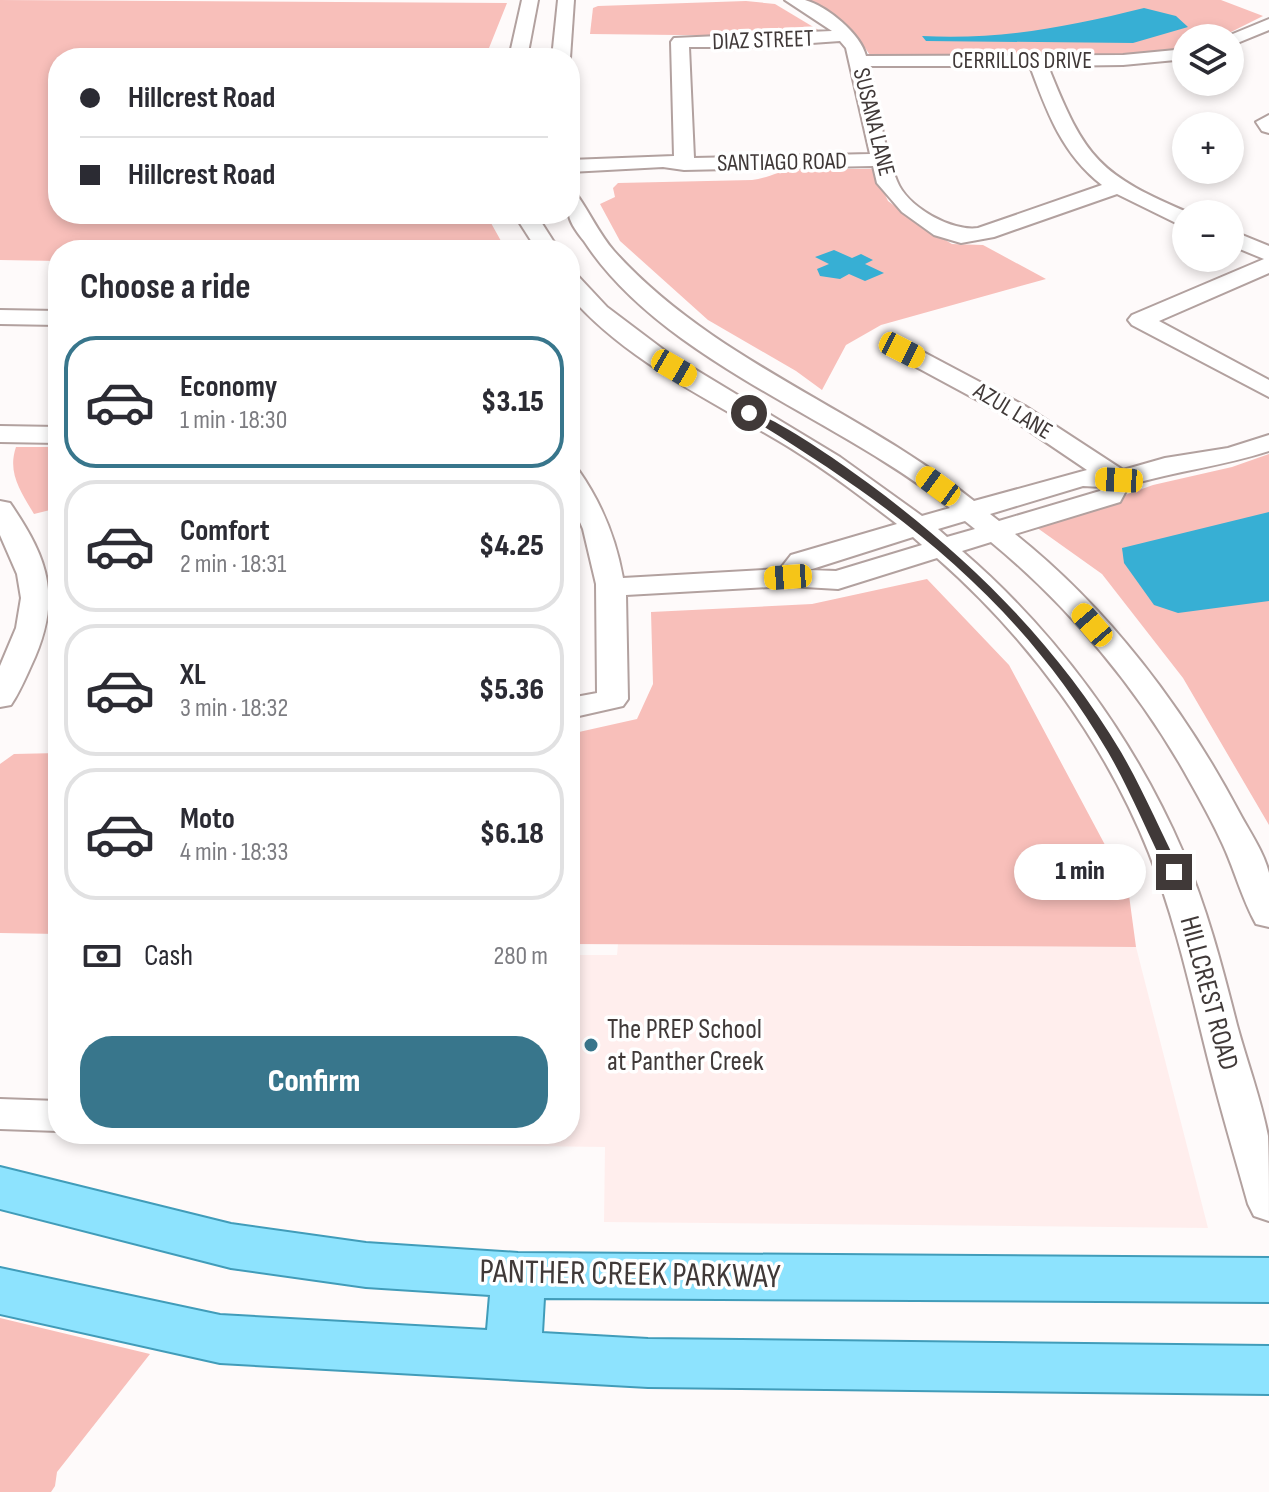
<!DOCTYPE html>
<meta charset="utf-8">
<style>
body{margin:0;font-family:"Sofia Sans Condensed",sans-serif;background:#f2f2f3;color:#2b2b33;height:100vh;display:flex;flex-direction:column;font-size:30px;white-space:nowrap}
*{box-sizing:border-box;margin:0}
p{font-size:26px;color:#7c7c81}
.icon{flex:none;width:44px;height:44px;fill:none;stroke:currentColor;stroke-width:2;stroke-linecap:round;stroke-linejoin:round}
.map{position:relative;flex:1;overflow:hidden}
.details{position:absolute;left:48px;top:240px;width:532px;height:904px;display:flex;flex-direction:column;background:#fff;border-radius:32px;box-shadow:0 4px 12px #0003}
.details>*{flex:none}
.guide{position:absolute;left:48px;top:48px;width:532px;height:176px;border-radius:32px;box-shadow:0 4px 12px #0003;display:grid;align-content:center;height:176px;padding:0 32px;background:#fff}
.tools{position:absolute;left:1172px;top:24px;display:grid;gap:16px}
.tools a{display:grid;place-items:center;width:72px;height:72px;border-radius:50%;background:#fff;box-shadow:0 4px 12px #0003;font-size:40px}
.end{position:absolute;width:36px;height:36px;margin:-18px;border:10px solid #403938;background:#fff;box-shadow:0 0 0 4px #fff}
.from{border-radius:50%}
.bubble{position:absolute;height:56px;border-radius:28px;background:#fff;box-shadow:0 4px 12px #0003;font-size:26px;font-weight:800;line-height:56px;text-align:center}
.car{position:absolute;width:24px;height:48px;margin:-24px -12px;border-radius:10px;box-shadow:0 0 6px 2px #0007;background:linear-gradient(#f5c518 24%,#345 0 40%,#f5c518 0 76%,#345 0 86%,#f5c518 0)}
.guide b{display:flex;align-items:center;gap:28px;height:76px;font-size:30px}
.guide b+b{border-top:2px solid #e1e1e2}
.guide i{width:20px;height:20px;background:#2b2b33}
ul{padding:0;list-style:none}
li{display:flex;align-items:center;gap:24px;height:132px;margin:0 16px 12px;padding:0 16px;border:4px solid #e1e1e2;border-radius:32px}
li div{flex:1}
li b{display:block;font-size:30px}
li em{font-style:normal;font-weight:800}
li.active{border-color:#38768c}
li>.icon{width:72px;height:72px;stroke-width:1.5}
h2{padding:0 32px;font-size:36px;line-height:96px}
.pay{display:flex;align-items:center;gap:20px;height:88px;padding:0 32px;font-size:30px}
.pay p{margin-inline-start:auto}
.action{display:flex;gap:16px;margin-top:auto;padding:16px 32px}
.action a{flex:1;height:92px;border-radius:32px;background:#38768c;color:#fff;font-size:32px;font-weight:800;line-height:92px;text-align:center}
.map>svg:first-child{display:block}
.built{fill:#ffeeed}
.green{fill:#f8bfba}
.water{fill:#37afd4}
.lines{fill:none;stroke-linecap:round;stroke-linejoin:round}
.minor-casing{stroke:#b2a19f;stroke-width:4}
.major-casing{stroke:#419cb9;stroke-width:4}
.minor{fill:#fff;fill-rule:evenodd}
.major{fill:#8de3fe;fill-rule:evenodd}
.route{fill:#403938}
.poi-dot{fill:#38768c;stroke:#fff;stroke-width:3}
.labels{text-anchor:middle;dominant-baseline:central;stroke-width:7;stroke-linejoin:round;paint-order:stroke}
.far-street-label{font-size:24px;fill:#403938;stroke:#fff}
.street-label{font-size:28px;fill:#403938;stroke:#fff}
.poi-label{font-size:28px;fill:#403938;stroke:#fff;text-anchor:start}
.near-street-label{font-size:34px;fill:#403938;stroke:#fff}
</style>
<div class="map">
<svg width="1269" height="1492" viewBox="0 0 1269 1492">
<rect width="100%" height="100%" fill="#fefafa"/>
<path class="built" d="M618 944 1136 947 1208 1228 604 1222 605 1147 356 1144 359 1134H570V955H617Z"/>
<g class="green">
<path d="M0 0 507 3 485 58H58V214H486L506 250H58V261L0 260Z"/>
<path d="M802 0H1221L1263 16 1219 38H1186V50L1141 55 872 58 856 35Z"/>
<path d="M746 1 775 4 820 31 768 36 590 34 593 8 598 6Z"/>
<path d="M795 169H873L888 201 925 228 952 244 983 245 1046 279 881 325 846 345 822 390 796 371 708 320 620 241 600 204 615 197 613 188 618 183 752 180C768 178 779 171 795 169Z"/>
<path d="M16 447H58V508L34 514C21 492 7 473 16 447Z"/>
<path d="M1269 454V825L1183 678 1102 574 1036 527 1153 485 1232 467Z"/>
<path d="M927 579 1009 665 1128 888 1136 947 570 944V734L637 719 653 684 651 612 812 604Z"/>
<path d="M58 753V934L0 933V764L14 754Z"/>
<path d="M0 1318 150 1354 57 1472 55 1486 51 1492H0Z"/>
</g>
<g class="water">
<path d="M1144 8 1176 16 1188 27 1133 43 926 41 922 36C1001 40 1067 27 1144 8Z"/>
<path d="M834 250 852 258 861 254 873 260 865 264 884 273 865 281 849 274 840 279 820 276 817 269 829 264 815 257Z"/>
<path d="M1269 512V601L1178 613 1154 605 1124 563 1122 548Z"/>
</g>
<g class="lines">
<defs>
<g id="minor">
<path d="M522 0H538L527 58H509Z"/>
<path d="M558 0H574L570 58H552Z"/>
<path d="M785 0C790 0 799 0 805 0 827 6 861 34 866 56L1123 55 1186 49V59L1123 65 1048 66C1085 159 1099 175 1192 214H1186V225L1178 224 1117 194 994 237 961 243 934 235 902 212 877 183 873 166 684 170 663 167 570 172V160L674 156 671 42 674 38 832 31ZM840 41 846 48 870 154 694 158 689 47H755ZM869 66H1030C1047 112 1062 154 1102 185L978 228C952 232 907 207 897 181 883 147 878 102 869 66Z"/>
<path d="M1269 19V30L1230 46V38H1223Z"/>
<path d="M1269 115V133L1262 131 1256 122Z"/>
<path d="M570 193 577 195C590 213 599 234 614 251 714 362 860 409 974 501L1087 470 1007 416 894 355 890 350 894 345H910L1025 406 1123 470 1165 458 1228 448 1269 435V451C1223 466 1176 471 1129 485L1120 502 1015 534C1108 608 1184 708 1239 812 1249 831 1264 852 1269 873 1269 889 1269 910 1269 927L1256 924C1242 899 1235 871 1223 845 1213 823 1201 801 1189 780 1140 691 1069 606 991 542L962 551C1056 632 1134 738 1183 852 1207 908 1222 966 1237 1025 1247 1062 1261 1099 1268 1136 1269 1162 1269 1194 1269 1221L1254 1216 1248 1204C1235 1157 1221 1111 1209 1063 1191 992 1176 921 1149 853 1104 740 1028 638 937 558L838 589 788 586 626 595 628 699 623 706 570 718V698L597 693 596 584 583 529 570 499V469L579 471C602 504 616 539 623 578L780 569 791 555 897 524C863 498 829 472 792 449 717 403 629 364 570 296V274L578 276 607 307 668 353 840 457 922 516 950 508C840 418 663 362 584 241 579 235 570 223 569 215 568 212 570 199 570 193ZM1083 486 1102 487 1100 491 999 521 990 514ZM965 521 975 529 947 537 938 529ZM913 537 922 545 836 571 809 570Z"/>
<path d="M514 214H536L559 250H537Z"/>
<path d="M1230 230 1269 246V273L1159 321 1269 380V397L1132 325 1128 320 1132 315 1264 259 1230 245Z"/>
<path d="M0 310 58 311V325L0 324Z"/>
<path d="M0 426 58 427V443L0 442Z"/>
<path d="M0 501 10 503C50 561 62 600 31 666 25 679 19 693 11 705L0 707V666L16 628 21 598 17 574 0 535Z"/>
<path d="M0 1099 58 1101V1131L0 1129Z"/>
</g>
<path id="major" d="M0 1167 231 1224 366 1243 518 1253 1269 1258V1302L544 1298 542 1333 648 1339 1269 1346V1394L648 1387 220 1363 0 1314V1268L220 1315 487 1330 490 1295 366 1287 231 1268 0 1209Z"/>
</defs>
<use href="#minor" class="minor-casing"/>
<use href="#major" class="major-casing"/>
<use href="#minor" class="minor"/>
<use href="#major" class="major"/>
</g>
<path class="route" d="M749 410C783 422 838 461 868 483 968 557 1057 644 1121 752 1143 790 1161 832 1181 872L1179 876 1174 877 1167 872C1147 832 1130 790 1108 752 1016 596 896 507 745 415V410Z"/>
<circle class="poi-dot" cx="591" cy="1045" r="8"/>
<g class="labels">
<g class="far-street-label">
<text transform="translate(763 40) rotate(-2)">DIAZ STREET</text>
<text x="1022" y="60">CERRILLOS DRIVE</text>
<text transform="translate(874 122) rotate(76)">SUSANA LANE</text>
<text transform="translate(782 162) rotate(-1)">SANTIAGO ROAD</text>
<text transform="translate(1013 411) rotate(31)">AZUL LANE</text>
</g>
<g class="street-label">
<text transform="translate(1209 993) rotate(75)">HILLCREST ROAD</text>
</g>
<g class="poi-label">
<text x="607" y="1029">The PREP School<tspan x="607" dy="32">at Panther Creek</tspan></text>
</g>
<g class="near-street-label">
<text transform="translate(630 1274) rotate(1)">PANTHER CREEK PARKWAY</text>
</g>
</g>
</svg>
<div class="tools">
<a><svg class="icon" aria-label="layers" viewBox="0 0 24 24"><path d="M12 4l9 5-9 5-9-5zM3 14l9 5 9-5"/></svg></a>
<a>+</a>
<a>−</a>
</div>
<i class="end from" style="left:749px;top:413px"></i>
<i class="end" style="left:1174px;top:872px"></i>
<div class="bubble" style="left:1014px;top:844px;width:132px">1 min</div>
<i class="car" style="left:902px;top:350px;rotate:117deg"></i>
<i class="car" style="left:674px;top:368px;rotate:120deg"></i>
<i class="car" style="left:1119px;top:480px;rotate:273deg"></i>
<i class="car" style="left:938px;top:486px;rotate:306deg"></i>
<i class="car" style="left:788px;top:577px;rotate:266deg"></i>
<i class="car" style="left:1092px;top:625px;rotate:319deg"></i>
<div class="guide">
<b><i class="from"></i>Hillcrest Road</b>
<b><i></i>Hillcrest Road</b>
</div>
<section class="details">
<h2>Choose a ride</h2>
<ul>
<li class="active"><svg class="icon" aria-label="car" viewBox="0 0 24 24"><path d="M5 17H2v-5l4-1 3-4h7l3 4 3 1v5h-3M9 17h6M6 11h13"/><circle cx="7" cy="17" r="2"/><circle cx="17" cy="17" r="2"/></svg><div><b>Economy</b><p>1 min · 18:30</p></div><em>$3.15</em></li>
<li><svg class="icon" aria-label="car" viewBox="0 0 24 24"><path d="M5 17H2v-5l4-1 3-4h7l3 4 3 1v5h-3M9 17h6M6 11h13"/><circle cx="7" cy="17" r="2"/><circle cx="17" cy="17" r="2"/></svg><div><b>Comfort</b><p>2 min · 18:31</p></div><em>$4.25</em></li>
<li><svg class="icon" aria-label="car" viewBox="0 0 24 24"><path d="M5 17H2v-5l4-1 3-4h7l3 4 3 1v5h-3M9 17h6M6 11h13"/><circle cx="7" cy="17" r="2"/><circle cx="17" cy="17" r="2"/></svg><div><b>XL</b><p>3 min · 18:32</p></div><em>$5.36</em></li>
<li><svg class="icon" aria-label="car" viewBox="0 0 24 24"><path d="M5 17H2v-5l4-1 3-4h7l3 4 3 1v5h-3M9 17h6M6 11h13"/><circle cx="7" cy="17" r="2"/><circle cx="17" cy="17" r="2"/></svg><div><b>Moto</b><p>4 min · 18:33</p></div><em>$6.18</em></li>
</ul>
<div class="pay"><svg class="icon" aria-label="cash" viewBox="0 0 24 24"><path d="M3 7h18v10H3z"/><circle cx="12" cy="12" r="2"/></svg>Cash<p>280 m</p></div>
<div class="action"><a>Confirm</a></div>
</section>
</div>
